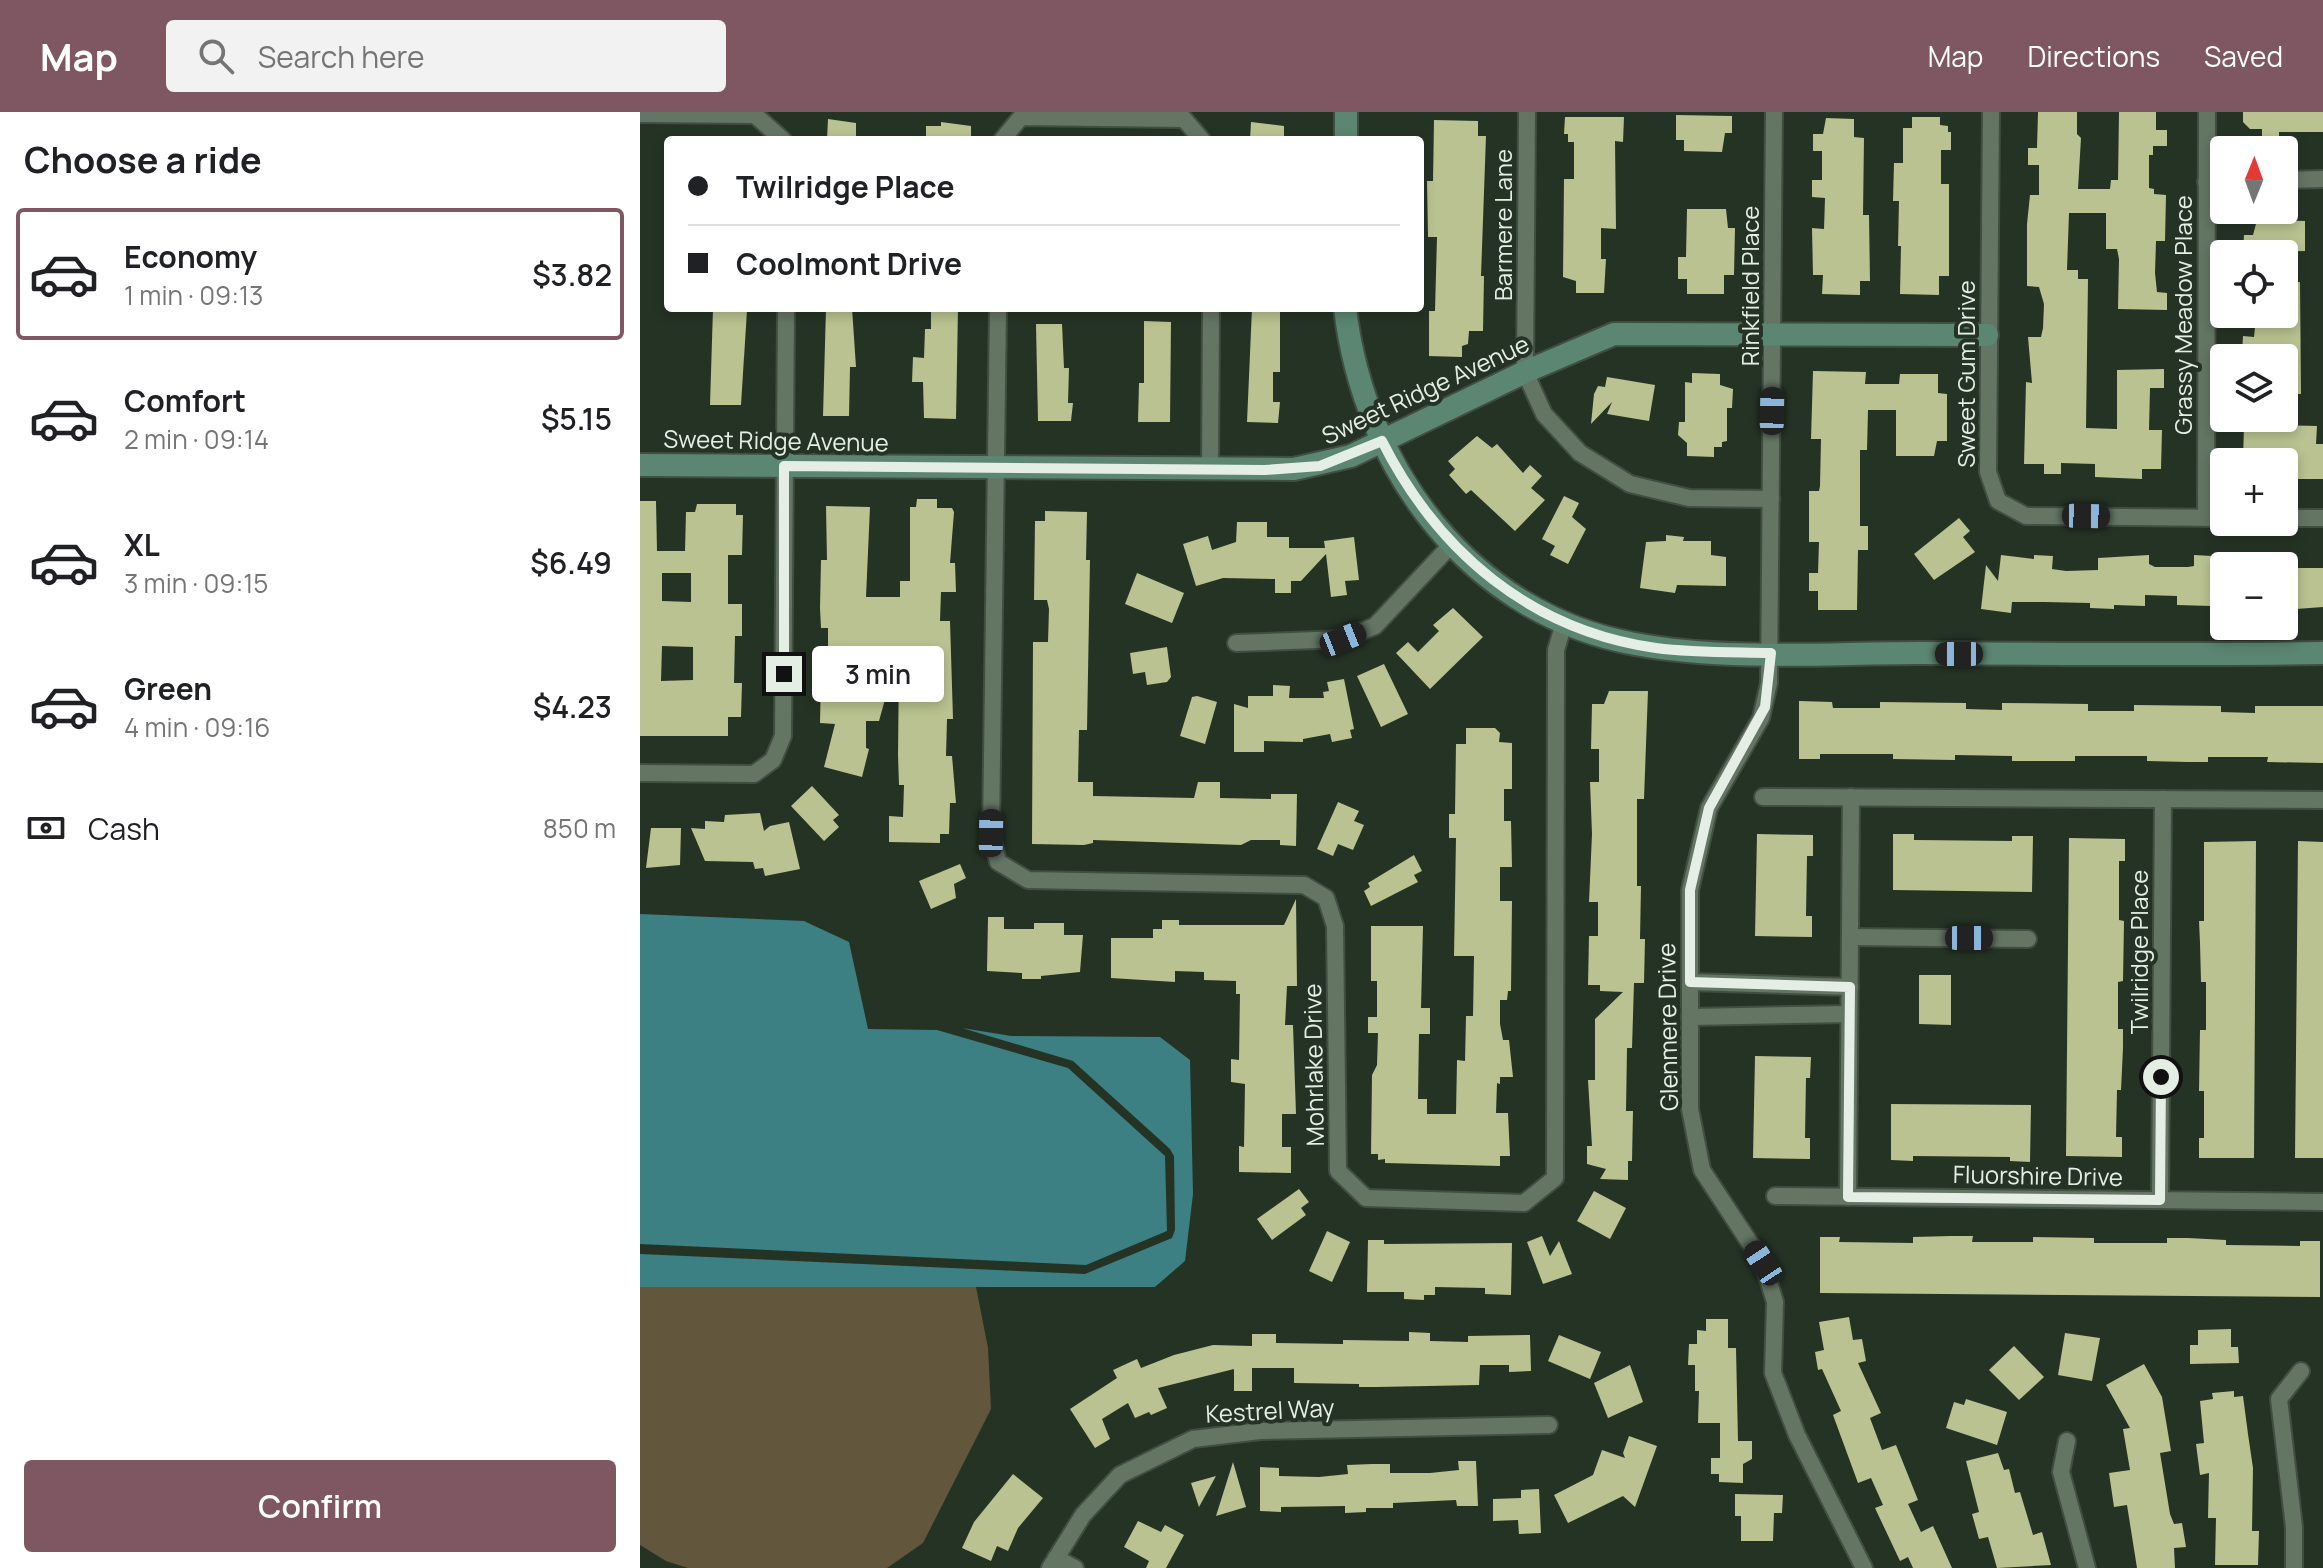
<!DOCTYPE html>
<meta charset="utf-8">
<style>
body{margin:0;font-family:Manrope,sans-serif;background:#f2f2f2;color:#202124;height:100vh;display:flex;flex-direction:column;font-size:30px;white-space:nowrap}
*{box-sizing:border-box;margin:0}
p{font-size:26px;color:#757577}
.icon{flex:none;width:44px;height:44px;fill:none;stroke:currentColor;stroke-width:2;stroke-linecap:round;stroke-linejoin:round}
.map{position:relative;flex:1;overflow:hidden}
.panel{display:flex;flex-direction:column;background:#fff;width:640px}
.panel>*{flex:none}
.guide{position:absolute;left:24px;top:24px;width:760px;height:176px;border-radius:8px;box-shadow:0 4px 12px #0003;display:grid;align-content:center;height:176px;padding:0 24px;background:#fff}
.needle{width:52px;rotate:1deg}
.fabs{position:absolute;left:1570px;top:24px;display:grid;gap:16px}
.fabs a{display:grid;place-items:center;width:88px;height:88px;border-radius:8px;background:#fff;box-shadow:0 4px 12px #0003;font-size:40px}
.end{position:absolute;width:36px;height:36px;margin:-18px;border:10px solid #e4eee4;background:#111;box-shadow:0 0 0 4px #111}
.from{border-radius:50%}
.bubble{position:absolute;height:56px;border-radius:8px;background:#fff;box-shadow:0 4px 12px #0003;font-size:26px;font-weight:600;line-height:56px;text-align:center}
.car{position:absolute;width:24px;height:48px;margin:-24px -12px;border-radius:10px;box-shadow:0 0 6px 2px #0007;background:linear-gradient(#222 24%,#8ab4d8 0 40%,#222 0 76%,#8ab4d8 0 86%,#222 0)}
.guide b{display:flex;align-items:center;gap:28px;height:76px;font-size:30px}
.guide b+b{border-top:2px solid #e0e0e0}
.guide i{width:20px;height:20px;background:#202124}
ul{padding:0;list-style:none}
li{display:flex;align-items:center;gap:24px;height:132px;margin:0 16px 12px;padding:0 8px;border:4px solid transparent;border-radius:8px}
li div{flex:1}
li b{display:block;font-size:30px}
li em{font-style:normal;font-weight:600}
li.current{border-color:#7e5763}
li>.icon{width:72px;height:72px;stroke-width:1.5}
h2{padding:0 24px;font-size:36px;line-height:96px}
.pay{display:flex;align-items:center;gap:20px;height:88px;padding:0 24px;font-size:30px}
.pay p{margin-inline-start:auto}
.button{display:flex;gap:16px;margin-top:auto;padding:16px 24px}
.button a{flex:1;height:92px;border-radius:8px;background:#7e5763;color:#fff;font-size:32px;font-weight:600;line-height:92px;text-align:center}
header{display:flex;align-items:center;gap:48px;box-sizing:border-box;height:112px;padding:0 40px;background:#7e5763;color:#fff}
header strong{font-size:38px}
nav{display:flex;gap:44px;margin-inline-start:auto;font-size:28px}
.search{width:560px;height:72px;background:#f2f2f2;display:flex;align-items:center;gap:20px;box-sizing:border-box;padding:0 28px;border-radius:8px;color:#757577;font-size:30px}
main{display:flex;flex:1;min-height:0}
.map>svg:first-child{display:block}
.green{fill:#62573d}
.water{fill:#3c8084}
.building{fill:#b9c290;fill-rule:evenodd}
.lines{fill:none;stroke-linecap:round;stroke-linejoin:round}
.street-casing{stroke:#414e41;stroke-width:20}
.secondary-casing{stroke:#414e41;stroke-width:26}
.street{stroke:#647564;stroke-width:16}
.secondary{stroke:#5b8672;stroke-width:22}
.route{stroke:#e4eee4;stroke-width:10}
.labels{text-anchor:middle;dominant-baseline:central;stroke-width:8;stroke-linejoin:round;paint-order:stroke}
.street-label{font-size:24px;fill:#e4eee4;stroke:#253325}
</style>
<header>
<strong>Map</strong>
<div class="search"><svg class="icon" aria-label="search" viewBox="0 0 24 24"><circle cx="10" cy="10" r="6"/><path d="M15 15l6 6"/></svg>Search here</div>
<nav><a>Map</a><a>Directions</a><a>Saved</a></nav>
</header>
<main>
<section class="panel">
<h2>Choose a ride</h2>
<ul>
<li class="current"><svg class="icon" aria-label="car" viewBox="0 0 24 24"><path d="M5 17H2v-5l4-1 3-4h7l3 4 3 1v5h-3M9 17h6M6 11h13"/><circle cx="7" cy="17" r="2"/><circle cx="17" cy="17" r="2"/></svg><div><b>Economy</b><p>1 min · 09:13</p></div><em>$3.82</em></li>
<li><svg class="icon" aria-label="car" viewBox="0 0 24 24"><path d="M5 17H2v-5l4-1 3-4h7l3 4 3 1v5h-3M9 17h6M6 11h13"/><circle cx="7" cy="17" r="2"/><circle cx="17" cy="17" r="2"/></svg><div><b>Comfort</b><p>2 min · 09:14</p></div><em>$5.15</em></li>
<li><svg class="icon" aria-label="car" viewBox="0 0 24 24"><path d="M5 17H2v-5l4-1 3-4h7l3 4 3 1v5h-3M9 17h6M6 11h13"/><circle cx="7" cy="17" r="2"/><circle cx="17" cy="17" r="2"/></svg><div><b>XL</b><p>3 min · 09:15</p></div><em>$6.49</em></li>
<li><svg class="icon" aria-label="car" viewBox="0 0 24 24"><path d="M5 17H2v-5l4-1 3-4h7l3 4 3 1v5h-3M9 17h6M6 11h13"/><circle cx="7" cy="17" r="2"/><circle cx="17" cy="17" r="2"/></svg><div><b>Green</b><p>4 min · 09:16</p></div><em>$4.23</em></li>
</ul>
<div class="pay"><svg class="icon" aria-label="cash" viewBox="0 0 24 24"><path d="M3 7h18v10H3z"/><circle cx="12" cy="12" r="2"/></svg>Cash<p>850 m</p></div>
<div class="button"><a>Confirm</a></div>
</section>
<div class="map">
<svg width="1683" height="1456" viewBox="0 0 1683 1456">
<rect width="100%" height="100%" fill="#253325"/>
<path class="green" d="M0 1175H336L348 1236 351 1297 283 1431 247 1456H48L26 1449 0 1433Z"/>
<g class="water">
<path d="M0 802 164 809 209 830 228 917 297 918 428 956 525 1044 527 1119 446 1153 0 1132Z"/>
<path d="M322 916 371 924 520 925 550 948 553 1082 545 1149 515 1175H0V1142L445 1162 532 1126 535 1118 534 1044 530 1037 433 949Z"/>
</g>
<g class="building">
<path d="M1398 0H1437V22L1441 26 1438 77H1470L1471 68H1478L1479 0H1516V18H1527V34H1513V43H1509V76L1514 77V82L1526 83 1525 129H1516L1515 161 1517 180 1527 181V198L1478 197 1479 147 1477 137H1466V101H1429L1427 158H1438V167H1448L1446 316 1477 317V258L1524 257V276H1510L1509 318H1522L1521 357H1502V367L1455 365V352L1421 351V362H1404V352H1384L1386 270 1392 271 1388 225H1401L1403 216 1404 192 1399 175 1387 174V112L1390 83H1399V53H1388V36H1397Z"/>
<path d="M1603 0H1683V20H1639V30L1622 29V17H1610L1603 10Z"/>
<path d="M1036 3 1092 4V21H1085L1082 40 1044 39V28H1036Z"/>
<path d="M925 5H984L983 30 975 29 976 117 961 116V147H966L964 181H936V169L923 165 924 67H934V30H928V22H924Z"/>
<path d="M1272 5H1300V13L1308 14V20H1311V38H1301V72H1309V164H1299V183L1260 182 1261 134H1258L1259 89H1253L1254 51H1263V16H1272Z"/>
<path d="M1186 6 1214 7V25L1224 26 1223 103H1229L1230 169H1220V183L1182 182 1183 163H1173L1172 116 1184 117 1185 86 1172 85V68H1182V39H1173V22H1183Z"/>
<path d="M188 7 216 11V28H187Z"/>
<path d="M794 8 838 9V24H846L841 164H844L843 219H829L828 232 822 234V245L789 244V199H795L797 125H788L787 69H793Z"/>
<path d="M301 10 331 14V28H286V14H301Z"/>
<path d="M611 10 644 14V28H610Z"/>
<path d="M1047 97H1086L1088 116H1095L1094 163H1084V182H1047V167H1038V145H1046Z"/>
<path d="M1617 108 1665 109V139L1603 141 1604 123H1613Z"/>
<path d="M1644 170H1660L1661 282H1644V241H1602L1603 224 1614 225 1615 215 1620 211H1644Z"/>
<path d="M73 196 107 198 101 293H70Z"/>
<path d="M186 196H212L216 255H210L209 304H183Z"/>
<path d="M291 196H318L316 307 284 306 283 270H272L273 245 284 246 285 217H291Z"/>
<path d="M612 196H640V260H633V290H640L638 311 607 310Z"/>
<path d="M504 209 531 210 530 310H498L499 271H504Z"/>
<path d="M396 212H422L424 256H429L428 291H433L431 309H398Z"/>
<path d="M1173 259 1226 260 1225 272H1259L1260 262H1298V281L1307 282V329H1297L1294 344H1256V298H1228L1227 338H1220V414H1228V438H1218L1217 498H1178V479H1169V461H1178L1179 430H1169V379H1179L1180 374 1181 327H1171Z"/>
<path d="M1052 261 1080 262V273L1093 277 1092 296H1087V329L1082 330V335H1074V345L1047 344V331L1038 323 1039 310H1045V270L1052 271Z"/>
<path d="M967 265 1015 273 1009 309 967 302 972 290 951 312 954 282 958 274 965 275Z"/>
<path d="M1604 312 1677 314 1676 332H1683V367H1650V350H1603Z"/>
<path d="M837 324 852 336 857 332 883 361 890 353 902 364 891 376 905 388 875 419 831 378 826 382 809 363 815 357 808 349Z"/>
<path d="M924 384 939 391 932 405 946 417 928 452 910 443 915 434 902 427Z"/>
<path d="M277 387H297V396H312L314 400 310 451H315L316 480H301L300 509H310L313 607H307L306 644H312L316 691H310L309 722H300V731L249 730V704L263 705 264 673H259L258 643 259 548H256L239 609H226V636L229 637 222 665 184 655 195 612 180 611 181 564H193L194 535H188V516H181L180 496 181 448H187L186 394 230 395 226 485H260V469H270V395H276Z"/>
<path d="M0 389H16L17 439H45L46 400H55L57 392H96V403H103L102 443H88V492H102V524H95L94 571H102L101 605H88V624H0ZM22 461H51V490L22 489ZM22 534 53 535V568L21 569Z"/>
<path d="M405 399 447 400 446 448H450L447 618H439L438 670H453V684L554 686 558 670H580V686L631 687V682H657L656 734 640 733V728H611L601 733 453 728V731L444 733 392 732 393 530H408L409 497 407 488H394L395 409H405Z"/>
<path d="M1319 406 1330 419 1323 425 1335 440 1294 468 1274 442Z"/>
<path d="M597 410H627V425H649V436H685L684 429 714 425 719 468 705 469 707 483 691 485 686 442 661 469H651V481H635V467L583 466 556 474 543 432 568 424 572 438 596 430Z"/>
<path d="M1026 423 1044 425 1043 429H1071V443L1086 445V474L1037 473 1035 481 1000 476 1006 430 1026 429Z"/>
<path d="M1361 443 1394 447V443L1413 444 1412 457 1426 459 1458 458V446L1509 443V452L1515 455H1548L1554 454V443L1572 444 1571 494 1537 493V484L1505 483V494L1474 493V497L1450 496V491L1404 490H1372L1371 501 1341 497 1346 453 1358 469Z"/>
<path d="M1644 456H1683V495L1644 498Z"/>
<path d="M497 461 544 481 532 511 485 492Z"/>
<path d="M813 496 843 525 790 577 756 541 768 530 778 540 799 519 793 513Z"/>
<path d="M527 535 531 565 527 570 507 573 505 560 493 562 490 541Z"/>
<path d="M744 552 768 602 741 615 717 564Z"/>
<path d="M704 567 714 617 710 618 712 626 692 630 690 622 663 627V630L624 629V640H594V592L608 596V584H633V573L650 574 649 586H684L683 580 689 579 687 570Z"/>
<path d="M969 579H1008L1004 687H997V774H1001L1000 827H1005L1004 871H994L992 936H987L986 999H993L992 1049H988V1068L960 1067 966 1057 947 1052V1034H952L948 968H955V907L983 880 960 879V873H948L949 824H958V790H949L952 722 950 670H959V637H951L952 592H964Z"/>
<path d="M557 584 577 590 565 632 540 624 552 585Z"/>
<path d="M1159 589 1192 590 1193 596H1240V590L1326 591V597L1362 598V591L1448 592V599H1494V593L1581 594V600L1615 601V594H1683V651L1627 650 1628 645H1568V650H1547L1507 649V644H1435V649H1372V644L1315 643V648L1253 647V642H1180V647H1159Z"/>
<path d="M826 616H855L860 621 859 630 872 631V677H864V709H871L872 755H860V789H872L871 879H868L867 888H860V912L863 928H869L873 965H860V972L857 971 856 1001H868L870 1044H860V1054L745 1051V1047L738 1048V1042H731L732 963 737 953 738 921H728V905H737V869H731V814H783L781 896H790V922H779L778 987H787V1002H816L817 948 825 949 826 904H833L834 844H814L816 726H809V702H815L816 632H826Z"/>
<path d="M172 674 199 703 193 708 199 715 184 729 151 694Z"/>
<path d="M698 690 719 699 714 709 724 713 713 738 698 732 693 744 677 737Z"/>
<path d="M120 701 124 719 130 714 149 710 160 757 125 764 123 756 115 757 113 750 65 749 51 716 65 717V709L84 710 85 703Z"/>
<path d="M11 716H41L40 753 6 756Z"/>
<path d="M1117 722 1173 723V744H1167L1166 804H1172V825L1115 824Z"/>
<path d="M1253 722H1274V728L1372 729V724H1393L1392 780 1253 778Z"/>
<path d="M1429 726 1485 727V749H1479V808L1484 809 1483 869 1478 870V917H1483V936L1481 978H1477L1476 1025H1482V1045L1426 1044Z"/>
<path d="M1616 729 1614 1046H1559V1026H1564V979H1559L1560 918H1566V870H1561L1560 831 1559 809H1564V730Z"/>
<path d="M1658 729 1683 730V1046H1655Z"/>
<path d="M774 743 782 759 774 763 778 770 731 794 724 779 730 775 728 771Z"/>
<path d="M320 752 326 766 314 772 316 786 291 797 279 769Z"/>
<path d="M656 787 657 874H647L645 913H653L656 1002H642V1035H651V1061L599 1060V1034L604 1035 605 972 591 970V947L599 948 600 882H596V869L564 868V860L535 859V870L471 866V826H513V817H522V808H539V813H644Z"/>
<path d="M348 805H364V817H394V811H424V823H443L440 860 401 864V867H382V861L347 859Z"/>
<path d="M1279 863H1311V913L1279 912Z"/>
<path d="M1115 944 1171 945 1170 966H1166L1165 1026H1170V1047L1113 1046Z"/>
<path d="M1251 992 1391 993 1390 1050 1370 1049V1045L1273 1044V1049L1251 1048Z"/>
<path d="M659 1077 669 1090 661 1096 666 1103 632 1128 617 1107Z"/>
<path d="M954 1079 986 1096 970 1127 937 1109Z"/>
<path d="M687 1119 710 1130 692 1170 669 1159Z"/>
<path d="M902 1124 910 1144 919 1129 932 1162 903 1172 887 1130Z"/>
<path d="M1311 1124H1333L1332 1130H1393V1125L1454 1126V1131H1527V1126H1548L1586 1128V1133L1660 1134V1129H1680V1185L1180 1181V1125H1200L1199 1130 1273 1131V1125Z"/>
<path d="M728 1128H744V1132L872 1131 871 1183 845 1182V1176L795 1175V1183H784V1188L764 1187V1180H727Z"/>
<path d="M1209 1205 1213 1228 1222 1227 1226 1249 1218 1251 1241 1301 1230 1306 1242 1338 1256 1333 1278 1388 1268 1392 1281 1420 1293 1414 1312 1456H1273L1268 1445 1260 1449 1235 1396 1243 1393 1231 1366 1218 1371 1193 1303 1201 1299 1182 1257 1178 1258 1175 1240 1184 1238 1179 1210Z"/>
<path d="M1066 1207H1088V1236H1096L1098 1329H1112V1347L1103 1352V1371L1079 1370V1362H1071V1346H1080V1311H1058L1059 1279H1055V1253H1048L1049 1232H1057V1218L1066 1219Z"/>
<path d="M1591 1217V1235H1598L1599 1251 1550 1252V1233H1558V1218Z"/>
<path d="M769 1220 790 1221V1229L828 1230V1224L890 1223 891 1259 869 1260V1253H840L839 1273 737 1275H719V1272L654 1271V1256H612V1279H594V1257L518 1276 527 1296 511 1303 509 1300 495 1306 488 1291 462 1307 470 1327 455 1336 430 1297 477 1266 473 1258 497 1247 501 1256 534 1243 573 1233 612 1234V1222H636V1231L703 1232V1228L769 1229Z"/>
<path d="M1425 1221 1460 1226 1452 1269 1418 1263Z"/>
<path d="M919 1223 961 1240 950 1267 908 1249Z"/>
<path d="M1374 1234 1404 1265 1379 1288 1349 1258Z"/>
<path d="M1504 1252 1522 1285 1531 1339 1520 1341 1530 1402 1534 1412 1542 1411 1546 1435 1534 1436 1535 1456H1497L1487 1393 1474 1395 1469 1361 1490 1358 1483 1317 1490 1316 1466 1273Z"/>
<path d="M990 1253 1003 1290 968 1306 954 1271Z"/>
<path d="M1594 1279V1285L1603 1284 1608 1322 1613 1356 1612 1419H1619L1618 1453H1575L1576 1406H1568L1569 1361 1560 1363 1556 1332 1564 1331 1560 1289 1573 1287 1572 1281Z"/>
<path d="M1326 1287 1367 1300 1357 1333 1306 1316 1314 1290 1324 1293Z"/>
<path d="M989 1324 1017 1334 995 1395 983 1384 928 1411 914 1383 953 1363 962 1338 985 1346 983 1341Z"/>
<path d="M1358 1341 1364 1358 1369 1357 1375 1381 1380 1380 1393 1423 1402 1420 1411 1453 1357 1456 1348 1425 1339 1427 1332 1402 1339 1400 1326 1349Z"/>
<path d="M818 1349H836L838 1394H817L816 1388 753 1391V1396H726V1400L705 1401V1394L641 1395V1400L620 1399V1355L639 1356V1364L679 1365 708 1362 707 1353 732 1352H750V1361H790L819 1358Z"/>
<path d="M593 1350 606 1395 576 1404Z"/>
<path d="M373 1362 403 1386 378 1416 368 1439 357 1434 351 1449 322 1436 334 1410Z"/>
<path d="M576 1364 559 1395 551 1371Z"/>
<path d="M899 1377 901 1421 879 1422 878 1408 853 1409V1387L881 1386V1378Z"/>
<path d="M1095 1382 1143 1383 1142 1401H1134L1133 1429H1101V1404H1095Z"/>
<path d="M498 1409 521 1420 525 1413 544 1423 526 1456H506L509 1449 484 1435Z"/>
</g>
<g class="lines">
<defs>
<g id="street">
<path d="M887 0 885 260 904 302 940 341 990 372 1049 386 1131 387"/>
<path d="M1134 0 1129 571 1121 606 1069 696 1050 778V997L1062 1058 1123 1151 1135 1190 1133 1261 1157 1323 1224 1456"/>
<path d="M1351 0 1348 360 1358 389 1386 404 1584 406"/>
<path d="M0 2 115 3 143 28"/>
<path d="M362 28 381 5 544 7 562 28"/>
<path d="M1644 68 1683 67"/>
<path d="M1566 70 1584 69"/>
<path d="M358 196 351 721 358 750 388 768 664 773 686 786 695 814 698 1059 726 1086 884 1091 915 1066 916 538 924 511"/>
<path d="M570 358 571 196"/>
<path d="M1566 406 1567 0"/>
<path d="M1644 406H1683"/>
<path d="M596 531 703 527 735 514 811 433"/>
<path d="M0 661 114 662 133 648 143 624 146 196"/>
<path d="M1123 685 1683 688"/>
<path d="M1210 825 1388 827"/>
<path d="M1050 870 1210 875"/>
<path d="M1050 905 1209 902"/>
<path d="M1135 1084 1683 1090"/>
<path d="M1208 1085 1211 685"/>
<path d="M1520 1088 1523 687"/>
<path d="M1427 1329 1421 1360 1447 1456"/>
<path d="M416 1446 435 1456"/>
<path d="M410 1456 443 1403 480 1363 553 1327 620 1319 909 1313"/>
<path d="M1654 1456V1415L1639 1287 1661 1259"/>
</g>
<g id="secondary">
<path d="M706 28V0"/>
<path d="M705 196C724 357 830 502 995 532 1087 549 1186 541 1279 541 1413 542 1548 543 1683 541"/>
<path d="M0 353 654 357 711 344 885 260 974 222 1347 223"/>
</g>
</defs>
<use href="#street" class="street-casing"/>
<use href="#secondary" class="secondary-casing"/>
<use href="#street" class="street"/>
<use href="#secondary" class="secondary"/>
</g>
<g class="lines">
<path class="route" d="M144 562V354L625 358 680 354 742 329C798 440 890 518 1016 536 1054 541 1093 540 1131 541L1125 595 1069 696 1050 778V870L1210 875 1208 1085 1520 1088 1521 965"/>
</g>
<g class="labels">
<g class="street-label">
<text transform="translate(862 113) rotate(-90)">Barmere Lane</text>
<text transform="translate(1109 174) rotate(-90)">Rinkfield Place</text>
<text transform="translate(1542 203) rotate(-90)">Grassy Meadow Place</text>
<text transform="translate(1325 262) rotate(-90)">Sweet Gum Drive</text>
<text transform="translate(785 277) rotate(-25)">Sweet Ridge Avenue</text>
<text transform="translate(136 328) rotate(1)">Sweet Ridge Avenue</text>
<text transform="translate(1498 840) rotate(-90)">Twilridge Place</text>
<text transform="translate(1027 915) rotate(-91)">Glenmere Drive</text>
<text transform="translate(673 953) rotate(-91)">Mohrlake Drive</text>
<text transform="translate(1398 1063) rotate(1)">Fluorshire Drive</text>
<text transform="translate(630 1298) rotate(-3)">Kestrel Way</text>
</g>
</g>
</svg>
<div class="fabs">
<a><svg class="needle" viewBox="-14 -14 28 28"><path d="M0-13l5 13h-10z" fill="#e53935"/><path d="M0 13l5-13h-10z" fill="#757577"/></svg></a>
<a><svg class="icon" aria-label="locate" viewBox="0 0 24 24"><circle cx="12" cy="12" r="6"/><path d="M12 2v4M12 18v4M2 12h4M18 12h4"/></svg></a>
<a><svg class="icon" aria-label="layers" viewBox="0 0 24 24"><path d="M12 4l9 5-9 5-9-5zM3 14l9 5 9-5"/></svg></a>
<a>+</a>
<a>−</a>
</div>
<i class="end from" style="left:1521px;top:965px"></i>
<i class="end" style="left:144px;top:562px"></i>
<div class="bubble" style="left:172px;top:534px;width:132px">3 min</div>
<i class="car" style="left:1132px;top:299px;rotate:1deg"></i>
<i class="car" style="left:1446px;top:404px;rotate:91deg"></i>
<i class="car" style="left:703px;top:527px;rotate:68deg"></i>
<i class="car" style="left:1319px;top:542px;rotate:270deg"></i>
<i class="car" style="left:351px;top:721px;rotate:1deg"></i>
<i class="car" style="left:1329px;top:826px;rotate:90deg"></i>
<i class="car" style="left:1123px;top:1151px;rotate:327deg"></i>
<div class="guide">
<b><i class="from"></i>Twilridge Place</b>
<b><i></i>Coolmont Drive</b>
</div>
</div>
</main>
